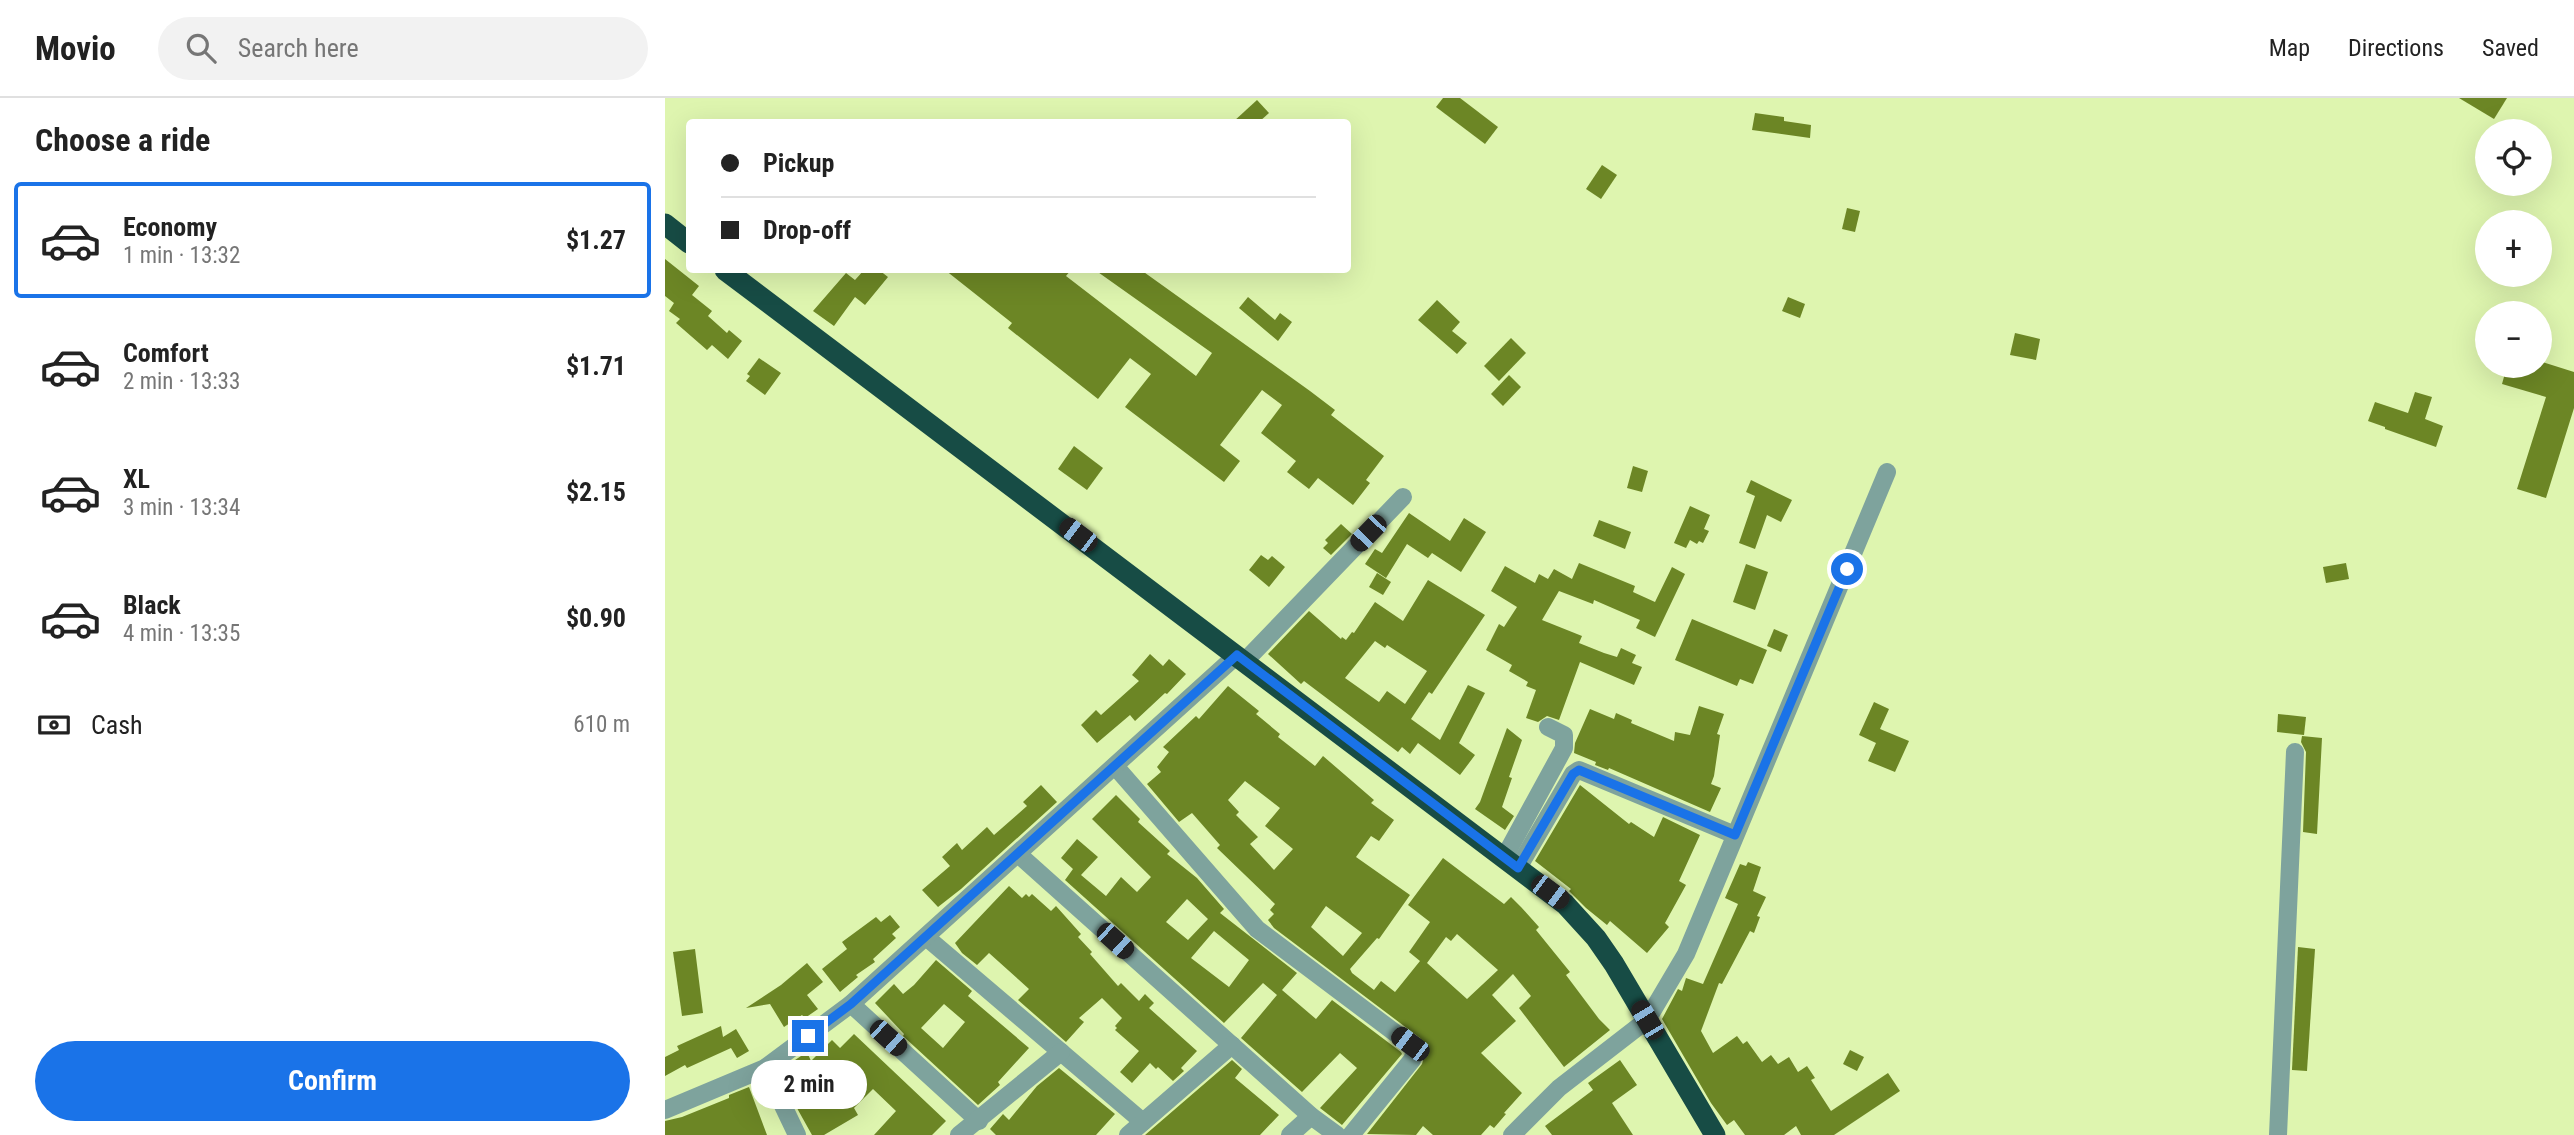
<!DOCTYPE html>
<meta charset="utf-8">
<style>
body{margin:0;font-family:"Roboto Condensed",sans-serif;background:#f2f2f2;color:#222;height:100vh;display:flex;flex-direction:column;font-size:26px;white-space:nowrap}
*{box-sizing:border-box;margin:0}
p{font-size:23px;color:#767676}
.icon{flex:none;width:38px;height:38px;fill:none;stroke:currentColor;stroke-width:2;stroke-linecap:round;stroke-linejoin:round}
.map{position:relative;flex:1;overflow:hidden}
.drawer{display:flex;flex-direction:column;background:#fff;width:665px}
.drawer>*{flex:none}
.guide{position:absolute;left:21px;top:21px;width:665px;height:154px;border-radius:7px;box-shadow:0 7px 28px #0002;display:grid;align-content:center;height:154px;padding:0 35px;background:#fff}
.controls{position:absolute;left:1810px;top:21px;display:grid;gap:14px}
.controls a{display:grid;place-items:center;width:77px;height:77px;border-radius:50%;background:#fff;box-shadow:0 7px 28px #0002;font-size:35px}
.end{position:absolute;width:32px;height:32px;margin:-16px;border:9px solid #1a73e8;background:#fff;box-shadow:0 0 0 4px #fff}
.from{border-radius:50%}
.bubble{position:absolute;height:49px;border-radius:24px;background:#fff;box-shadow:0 7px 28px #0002;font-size:23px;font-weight:700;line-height:49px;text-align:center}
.car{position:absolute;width:21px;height:42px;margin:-21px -10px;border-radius:9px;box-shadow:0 0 5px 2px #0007;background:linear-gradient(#222 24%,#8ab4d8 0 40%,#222 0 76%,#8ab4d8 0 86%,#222 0)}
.guide b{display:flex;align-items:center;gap:24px;height:66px;font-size:26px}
.guide b+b{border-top:2px solid #e0e0e0}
.guide i{width:18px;height:18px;background:#222}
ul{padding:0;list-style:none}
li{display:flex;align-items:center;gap:21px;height:116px;margin:0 14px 10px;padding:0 21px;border:4px solid transparent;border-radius:7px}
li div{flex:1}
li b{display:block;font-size:26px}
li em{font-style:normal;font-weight:700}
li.on{border-color:#1a73e8}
li>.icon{width:63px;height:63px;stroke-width:1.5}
h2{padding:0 35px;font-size:32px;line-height:84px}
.pay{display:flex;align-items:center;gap:18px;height:77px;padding:0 35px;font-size:26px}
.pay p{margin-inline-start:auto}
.cta{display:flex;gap:14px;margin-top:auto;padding:14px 35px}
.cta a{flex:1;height:80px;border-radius:42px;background:#1a73e8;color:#fff;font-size:28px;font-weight:700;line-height:80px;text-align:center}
header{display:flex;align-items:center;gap:42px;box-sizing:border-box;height:98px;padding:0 35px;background:#fff;border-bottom:2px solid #e0e0e0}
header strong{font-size:33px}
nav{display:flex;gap:38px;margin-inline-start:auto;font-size:24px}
.search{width:490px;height:63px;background:#f2f2f2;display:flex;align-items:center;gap:18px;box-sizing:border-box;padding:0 24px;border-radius:38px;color:#767676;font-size:26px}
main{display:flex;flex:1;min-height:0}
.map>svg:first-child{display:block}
.building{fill:#6c8625;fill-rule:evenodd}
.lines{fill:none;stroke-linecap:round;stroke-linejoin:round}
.minor{stroke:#7ea39d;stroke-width:18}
.highway{stroke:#174c45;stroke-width:21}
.route{stroke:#1a73e8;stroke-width:9}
</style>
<header>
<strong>Movio</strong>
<div class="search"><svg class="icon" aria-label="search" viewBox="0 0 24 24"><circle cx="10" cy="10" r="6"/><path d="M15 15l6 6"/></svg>Search here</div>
<nav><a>Map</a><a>Directions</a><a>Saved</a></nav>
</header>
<main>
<section class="drawer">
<h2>Choose a ride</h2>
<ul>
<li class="on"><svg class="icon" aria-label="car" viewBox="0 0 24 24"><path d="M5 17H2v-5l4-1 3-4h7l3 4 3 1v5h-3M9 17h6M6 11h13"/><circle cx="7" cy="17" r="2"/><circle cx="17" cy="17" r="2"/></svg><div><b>Economy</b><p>1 min · 13:32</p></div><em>$1.27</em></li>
<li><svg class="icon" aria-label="car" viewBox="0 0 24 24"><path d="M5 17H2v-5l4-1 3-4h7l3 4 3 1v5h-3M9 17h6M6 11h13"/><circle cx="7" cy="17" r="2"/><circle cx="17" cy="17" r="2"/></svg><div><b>Comfort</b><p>2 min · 13:33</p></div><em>$1.71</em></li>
<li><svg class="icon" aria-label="car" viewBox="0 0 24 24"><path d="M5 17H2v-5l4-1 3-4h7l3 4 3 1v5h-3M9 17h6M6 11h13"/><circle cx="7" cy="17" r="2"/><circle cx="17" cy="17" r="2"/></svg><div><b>XL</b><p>3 min · 13:34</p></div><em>$2.15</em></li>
<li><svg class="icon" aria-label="car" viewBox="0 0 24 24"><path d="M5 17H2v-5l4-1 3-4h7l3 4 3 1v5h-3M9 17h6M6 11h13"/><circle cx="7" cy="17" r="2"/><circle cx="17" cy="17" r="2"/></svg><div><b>Black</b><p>4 min · 13:35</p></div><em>$0.90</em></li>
</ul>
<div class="pay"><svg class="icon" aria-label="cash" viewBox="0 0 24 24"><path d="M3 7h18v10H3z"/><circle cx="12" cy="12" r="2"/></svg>Cash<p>610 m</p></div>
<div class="cta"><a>Confirm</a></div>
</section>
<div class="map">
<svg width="1909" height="1037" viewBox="0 0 1909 1037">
<rect width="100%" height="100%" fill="#def5af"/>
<g class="building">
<path d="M778 0H795L833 29 820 46 771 9Z"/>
<path d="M1794 0H1842L1829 21Z"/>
<path d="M592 2 604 15 594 24H568Z"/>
<path d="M1090 15 1119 19V23L1146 27 1145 40 1087 32Z"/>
<path d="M937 67 952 77 936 101 921 91Z"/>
<path d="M1182 110 1195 113 1190 134 1177 131Z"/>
<path d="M0 161 34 188 27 197 47 213 43 218 62 235 64 232 77 243 63 261 47 247 42 252 11 225 15 221 4 213 9 205 0 198Z"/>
<path d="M199 172H214L223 179 200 207 190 199 169 228 148 213 181 175 190 182Z"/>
<path d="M280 172H406L401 178 531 278 547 255 430 172H476L645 293 670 312 666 317 719 358 701 382 705 385 688 407 653 380 644 391 622 374 631 363 596 335 617 307 597 292 555 347 575 363 559 384 460 309 486 276 465 260 433 301 343 230 347 225Z"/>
<path d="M583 199 610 222 615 215 627 224 613 243 574 210Z"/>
<path d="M1123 199 1140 206 1135 220 1117 213Z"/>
<path d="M772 202 795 224 787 233 802 245 792 256 753 222Z"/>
<path d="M1350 235 1375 241 1371 262 1345 257Z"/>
<path d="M846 240 861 255 834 283 819 268Z"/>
<path d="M94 260 116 275 100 297 81 283 85 278 82 276Z"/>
<path d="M1874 263 1909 274V310L1881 400 1852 391 1881 299 1837 286 1842 268H1874Z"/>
<path d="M844 277 856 289 838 308 826 296Z"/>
<path d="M1750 294 1767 299 1760 321 1778 328 1771 349 1720 331V329L1703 323 1710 304 1743 315Z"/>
<path d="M409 348 438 370 422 392 393 371Z"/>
<path d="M968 368 983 373 977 394 962 390Z"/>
<path d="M1086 382 1127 402 1116 424 1102 417 1090 451 1074 445 1090 398 1081 394Z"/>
<path d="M1025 408 1045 417 1039 431 1044 433 1038 445 1034 443 1032 446 1025 442 1021 450 1009 445Z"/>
<path d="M744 415 785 443 799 420 821 434 796 474 767 455 763 460 742 446 721 480 700 466 710 451 717 455Z"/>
<path d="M934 422 966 434 960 451 928 438Z"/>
<path d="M676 426 687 436 666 457 658 450 663 445 660 442Z"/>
<path d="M596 457 603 462 607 458 620 469 604 489 584 472Z"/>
<path d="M914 465 970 488 968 494 990 504 1007 469 1020 476 990 539 971 530 975 522 929 502 928 506 894 493 877 522 917 538 914 545 939 555 952 559 956 550 971 557 967 565 977 569 969 587 915 564 894 622 882 618 873 624 861 620 871 592 861 588 863 584 844 573 847 567 821 552 834 526 839 529 852 509 826 493 840 468 870 485 874 476 883 481 889 471 907 481Z"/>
<path d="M1681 465 1684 481 1661 485 1658 469Z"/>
<path d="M1081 466 1103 474 1090 512 1068 504Z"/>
<path d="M712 475 726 484 718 497 704 489Z"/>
<path d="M763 482 820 517 767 596 764 594 746 621 775 642 803 587 820 595 794 645 810 657 795 677 753 645 745 656 737 649 733 654 639 583 636 586 603 556 644 513 676 541 677 539 681 542 687 534 689 535 710 504 738 523ZM710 543 720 550 722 547 762 573 740 606 722 593 714 604 680 580Z"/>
<path d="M1027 521 1102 552 1088 586 1075 581 1072 588 1010 562Z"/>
<path d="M1109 531 1123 537 1116 554 1102 548Z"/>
<path d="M485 556 498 568 504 561 521 576 502 596 500 595 470 623 465 617 432 645 416 627 431 612 436 617 474 583 467 577Z"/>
<path d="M563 588 594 613 591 616 615 636 613 639 650 668 658 658 709 702 706 705 729 722 714 743 706 738 691 759 745 797 714 841 712 840 685 871 687 875 709 892 716 883 730 894 755 863 744 854 765 824 743 807 778 760 839 806 846 799 856 809 874 829 871 832 905 874 901 877 934 921 945 932 899 969 854 910 866 898 848 876 827 897 851 923 816 955 857 995 839 1015 841 1016 829 1030 825 1027 816 1037H768L758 1028 751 1037 702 1036 757 966 761 952 755 940 609 830 603 822 609 816 605 812 610 806 552 750 555 747 527 715 514 724 482 686 496 674 492 669 504 654 498 649 531 618 534 621ZM580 683 615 710 600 728 628 751 609 772 585 746 593 739 571 717 574 714 563 702ZM661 808 697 835 678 858 646 829ZM792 836 833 872 802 901 762 865 781 839 786 843Z"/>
<path d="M1209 604 1224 611 1215 631 1244 643 1230 674 1203 663 1211 645 1194 637Z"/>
<path d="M1034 608 1059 616 1052 636 1055 637 1049 678 1046 686 1056 690 1045 714 944 670 943 672 930 667 931 664 909 655 910 645 925 611 949 621 951 615 967 622 966 625 1009 643 1010 634 1025 637Z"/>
<path d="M1613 616 1641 619 1639 637 1612 634Z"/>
<path d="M842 630 857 642 844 679 847 680 837 709 849 718 840 732 810 711 815 704Z"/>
<path d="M1637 638 1657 640 1652 736 1638 734 1641 654 1636 644Z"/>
<path d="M376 687 392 704 296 791 273 809 257 792 285 768 277 759 292 745 297 752 322 729 329 737 362 708 358 704Z"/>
<path d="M915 687 964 726 966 724 989 739 998 719 1035 737 1014 783 1021 787 1000 825 1004 829 982 855 945 823 942 827 921 810 904 793 906 791 870 763Z"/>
<path d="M451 697 475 721 473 724 505 753 502 756 532 780 559 811 555 815 632 875 617 892 651 921 667 902 736 954 737 956 677 1027 655 1010 692 970 675 955 637 994 576 940 612 897 598 885 559 925 400 782 408 771 396 760 412 741 433 759 416 777 441 798 456 779 472 794 486 779 427 721ZM522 801 543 821 523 842 501 824ZM549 833 584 862 564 889 526 860Z"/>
<path d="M1083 764 1096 769 1088 793 1101 799 1092 818 1095 819 1089 835 1085 833 1057 886 1054 885 1036 933 1048 955 1072 938 1078 946 1082 943 1097 964 1106 957 1113 966 1124 959 1133 974 1142 968 1150 980 1146 982 1166 1013 1223 975 1235 993 1169 1037H1136L1131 1028 1119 1037H1080L1069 1022 1062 1027 1046 1005 997 921 1013 891 1017 893 1021 880 1038 886 1073 806 1060 800 1075 766 1081 768Z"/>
<path d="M344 788 357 800 361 796 364 799 367 796 386 813 391 808 416 836 413 839 427 854 425 856 453 888 456 885 474 903 480 896 489 905 484 910 532 953 516 970 519 973 508 983 493 969 491 971 485 965 467 985 455 974 474 953 450 932 452 930 450 928 457 920 437 900 414 920 419 924 401 944 353 902 364 891 324 855 312 867 297 855 290 845Z"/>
<path d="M225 817 235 829 227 836 231 840 208 861 210 864 191 877 193 879 175 894 157 871 182 851 177 844 211 819 216 824Z"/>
<path d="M1633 849 1650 851 1642 973 1627 972Z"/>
<path d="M30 851 38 915 17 918 8 854Z"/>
<path d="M271 862 307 893 303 898 364 950 333 984 335 987 313 1007 238 938 239 936 210 905 229 886 238 896 249 887ZM279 906 300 924 278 950 256 930Z"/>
<path d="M142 865 158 884 142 897 153 911 140 920 137 917 119 929 105 906 81 910 116 887Z"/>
<path d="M56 928 58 939 71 931 84 953 72 960 66 950 22 970 20 967 0 978V959L14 952 12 948Z"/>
<path d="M189 936 281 1023 267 1037H209L231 1013 208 991 189 1010 193 1017 159 1037H147L128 1003 135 999 126 976 132 974 127 964 142 954 146 963 167 942 175 950Z"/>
<path d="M1185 952 1199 959 1192 973 1178 966Z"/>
<path d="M567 962 577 971 570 980 614 1017 595 1037H480Z"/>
<path d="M955 962 972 987 947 1005 968 1037H887L880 1028 928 992 923 985Z"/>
<path d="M394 970 450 1016 431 1037H331L325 1031 338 1016 344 1022 372 988Z"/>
<path d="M84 989 102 1037H0V1023L17 1019 64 1000V997Z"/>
</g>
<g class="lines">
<g class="minor">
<path d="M580 563 738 399"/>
<path d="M450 668 592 831 745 946 750 954 747 962 686 1037"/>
<path d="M353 756 646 1018 672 1037"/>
<path d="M839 760 899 650V637L883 629"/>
<path d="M853 770 908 676 914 672 1070 737"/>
<path d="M261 839 478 1024"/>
<path d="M186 906 314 1023"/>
<path d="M100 970 132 1037"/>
<path d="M0 1012 100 970 186 906 572 557"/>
<path d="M294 1037 396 954"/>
<path d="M463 1037 567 947"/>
<path d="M625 1037 646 1018"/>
<path d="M847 1037 894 990 982 922 1021 856 1222 374"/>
<path d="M1613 1037 1630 654"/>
</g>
<g class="highway">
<path d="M0 126 24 145"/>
<path d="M60 172 900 806 931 840 949 866 1050 1037"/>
</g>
</g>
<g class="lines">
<path class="route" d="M143 938 186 906 572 557 853 770 908 676 914 672 1070 737 1182 471"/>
</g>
</svg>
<div class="controls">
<a><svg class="icon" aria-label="locate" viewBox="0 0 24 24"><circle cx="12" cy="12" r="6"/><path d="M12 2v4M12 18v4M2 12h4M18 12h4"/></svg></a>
<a>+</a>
<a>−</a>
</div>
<i class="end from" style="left:1182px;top:471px"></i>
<i class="end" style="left:143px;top:938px"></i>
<div class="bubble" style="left:86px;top:962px;width:116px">2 min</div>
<i class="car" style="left:703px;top:435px;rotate:224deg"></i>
<i class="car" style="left:413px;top:437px;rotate:307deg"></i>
<i class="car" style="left:885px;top:794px;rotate:127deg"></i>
<i class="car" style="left:450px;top:843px;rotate:132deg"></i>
<i class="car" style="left:982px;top:922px;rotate:329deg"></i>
<i class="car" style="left:223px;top:940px;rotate:132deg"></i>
<i class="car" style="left:745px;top:946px;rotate:307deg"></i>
<div class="guide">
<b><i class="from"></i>Pickup</b>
<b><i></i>Drop-off</b>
</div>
</div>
</main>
